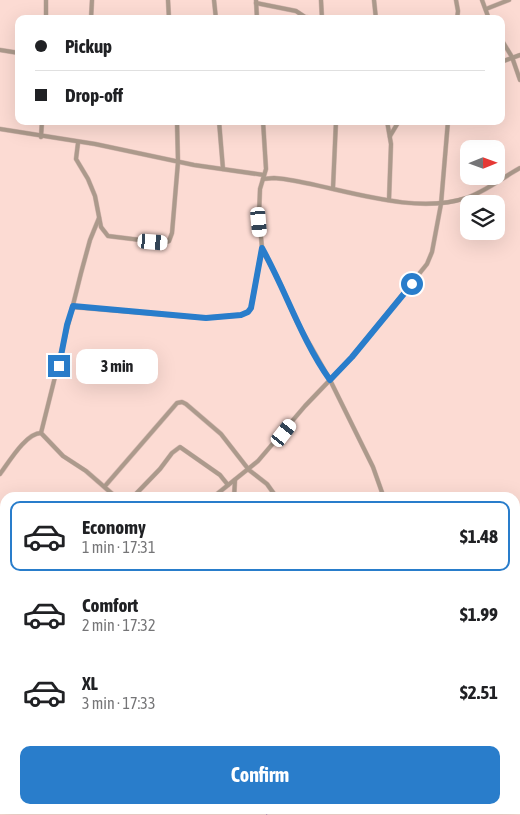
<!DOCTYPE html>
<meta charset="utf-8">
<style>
body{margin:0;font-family:"Asap Condensed",sans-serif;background:#f6f6f6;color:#202124;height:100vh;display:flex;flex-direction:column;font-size:19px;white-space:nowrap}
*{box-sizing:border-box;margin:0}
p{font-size:16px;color:#757577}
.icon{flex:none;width:28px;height:28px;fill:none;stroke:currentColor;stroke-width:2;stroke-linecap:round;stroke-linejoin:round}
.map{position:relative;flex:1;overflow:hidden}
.side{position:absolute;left:0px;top:492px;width:520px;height:322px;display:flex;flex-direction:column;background:#fff;border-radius:15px 15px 0 0;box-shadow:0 5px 20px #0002}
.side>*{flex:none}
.top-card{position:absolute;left:15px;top:15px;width:490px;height:110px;border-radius:10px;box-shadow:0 5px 20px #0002;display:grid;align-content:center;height:110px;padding:0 20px;background:#fff}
.needle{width:32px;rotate:89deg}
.controls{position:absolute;left:460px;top:140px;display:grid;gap:10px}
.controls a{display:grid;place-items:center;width:45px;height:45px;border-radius:10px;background:#fff;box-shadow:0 5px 20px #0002;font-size:25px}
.end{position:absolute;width:22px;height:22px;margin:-11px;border:6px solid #297dcb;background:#fff;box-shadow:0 0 0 2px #fff}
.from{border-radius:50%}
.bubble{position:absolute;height:35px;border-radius:10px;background:#fff;box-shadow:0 5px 20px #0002;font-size:16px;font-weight:700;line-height:35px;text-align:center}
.car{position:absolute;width:15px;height:30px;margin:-15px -8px;border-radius:6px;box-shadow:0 0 4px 1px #0007;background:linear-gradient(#fff 24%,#345 0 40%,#fff 0 76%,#345 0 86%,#fff 0)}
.top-card b{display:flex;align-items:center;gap:18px;height:48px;font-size:19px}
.top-card b+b{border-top:1px solid #e0e0e0}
.top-card i{width:12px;height:12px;background:#202124}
ul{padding:9px 0 0;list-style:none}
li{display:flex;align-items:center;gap:15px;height:70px;margin:0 10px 8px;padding:0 10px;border:2px solid transparent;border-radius:10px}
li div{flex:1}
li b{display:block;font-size:19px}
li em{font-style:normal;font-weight:700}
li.active{border-color:#297dcb}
li>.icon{width:45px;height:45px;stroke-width:1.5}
.button{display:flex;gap:10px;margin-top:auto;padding:10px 20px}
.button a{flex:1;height:58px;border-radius:10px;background:#297dcb;color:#fff;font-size:20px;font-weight:700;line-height:58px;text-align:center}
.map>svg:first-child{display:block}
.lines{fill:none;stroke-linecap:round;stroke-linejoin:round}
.stream{stroke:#cca0c0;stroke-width:1}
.street-casing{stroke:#d7b9b2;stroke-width:5}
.street{stroke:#ac9a8c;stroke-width:4}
.route{stroke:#297dcb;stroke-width:6}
</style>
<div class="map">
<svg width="520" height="815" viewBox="0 0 520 815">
<rect width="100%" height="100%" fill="#fcdbd3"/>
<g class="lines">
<g class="stream">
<path d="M515 724 520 722"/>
<path d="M266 815 272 810"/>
</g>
<defs>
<g id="street">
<path d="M168 0 169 19"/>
<path d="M214 0 216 19"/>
<path d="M256 0 257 19"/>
<path d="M321 0 322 19"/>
<path d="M374 0 376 19"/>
<path d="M456 0 458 11 457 19"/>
<path d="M482 0 489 19"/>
<path d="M256 3 296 11 305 17 319 19"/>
<path d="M486 9 509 0"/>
<path d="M46 19V0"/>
<path d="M91 19 92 0"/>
<path d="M501 39 512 57 520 80"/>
<path d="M0 50 19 53"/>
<path d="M501 62 520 55"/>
<path d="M219 121 223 169"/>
<path d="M387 121 391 144 389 200"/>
<path d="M0 129 95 144 194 165 264 175"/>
<path d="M390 136 399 121"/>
<path d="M41 137 42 121"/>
<path d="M78 143 76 159 88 179 95 196 101 227 108 236 165 243 169 241 172 233 178 162 177 121"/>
<path d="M263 179 274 178 284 179C339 187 412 216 466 198 485 192 502 178 520 168"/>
<path d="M333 188 336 121"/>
<path d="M99 218 90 240 81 273 41 433 63 456 86 471 117 498"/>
<path d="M262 249 280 283 297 322 330 380 373 467 384 498"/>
<path d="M73 307 205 318 241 315 248 312 251 308 262 248 259 215 260 189 266 169 263 121"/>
<path d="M0 474C9 462 26 433 41 433"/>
<path d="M105 486 177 403 182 402 186 404 221 434 249 470 267 484 277 498"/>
<path d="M132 498 160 469 172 453 180 447 220 475 228 485"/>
<path d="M212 498 258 461 305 406 352 357 427 264 432 252 441 204 448 121"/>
<path d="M234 498 235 480"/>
<path d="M0 581 5 590"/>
<path d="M0 688 5 691"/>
<path d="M0 707 5 702"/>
<path d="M515 791H520"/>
</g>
</defs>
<use href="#street" class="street-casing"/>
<use href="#street" class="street"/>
</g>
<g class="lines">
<path class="route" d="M59 366 67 325 73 306 206 318 241 315 248 312 251 308 262 248C286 291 301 339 330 380L352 357 412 284"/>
</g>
</svg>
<div class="controls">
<a><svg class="needle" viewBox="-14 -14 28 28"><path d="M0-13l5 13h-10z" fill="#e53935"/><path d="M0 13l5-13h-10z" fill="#757577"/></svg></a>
<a><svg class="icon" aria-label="layers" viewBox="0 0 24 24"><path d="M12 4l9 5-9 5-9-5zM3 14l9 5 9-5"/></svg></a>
</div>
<i class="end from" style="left:412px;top:284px"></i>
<i class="end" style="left:59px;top:366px"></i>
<div class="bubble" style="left:76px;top:349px;width:82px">3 min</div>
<i class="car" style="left:259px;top:222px;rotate:175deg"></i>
<i class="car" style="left:153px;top:242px;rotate:95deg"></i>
<i class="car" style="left:284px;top:433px;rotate:38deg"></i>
<div class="top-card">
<b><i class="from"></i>Pickup</b>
<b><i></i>Drop-off</b>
</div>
<section class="side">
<ul>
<li class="active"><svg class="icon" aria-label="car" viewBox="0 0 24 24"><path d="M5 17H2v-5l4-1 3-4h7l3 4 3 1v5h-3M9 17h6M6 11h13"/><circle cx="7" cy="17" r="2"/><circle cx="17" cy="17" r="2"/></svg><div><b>Economy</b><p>1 min · 17:31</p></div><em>$1.48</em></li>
<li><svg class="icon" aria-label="car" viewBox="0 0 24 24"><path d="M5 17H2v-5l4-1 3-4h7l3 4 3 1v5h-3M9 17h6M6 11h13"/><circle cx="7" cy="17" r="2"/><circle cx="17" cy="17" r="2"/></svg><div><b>Comfort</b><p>2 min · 17:32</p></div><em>$1.99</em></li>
<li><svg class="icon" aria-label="car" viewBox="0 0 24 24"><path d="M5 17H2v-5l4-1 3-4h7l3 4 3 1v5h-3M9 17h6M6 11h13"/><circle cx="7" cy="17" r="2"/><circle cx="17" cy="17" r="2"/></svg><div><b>XL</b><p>3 min · 17:33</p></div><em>$2.51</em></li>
</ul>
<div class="button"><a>Confirm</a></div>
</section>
</div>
